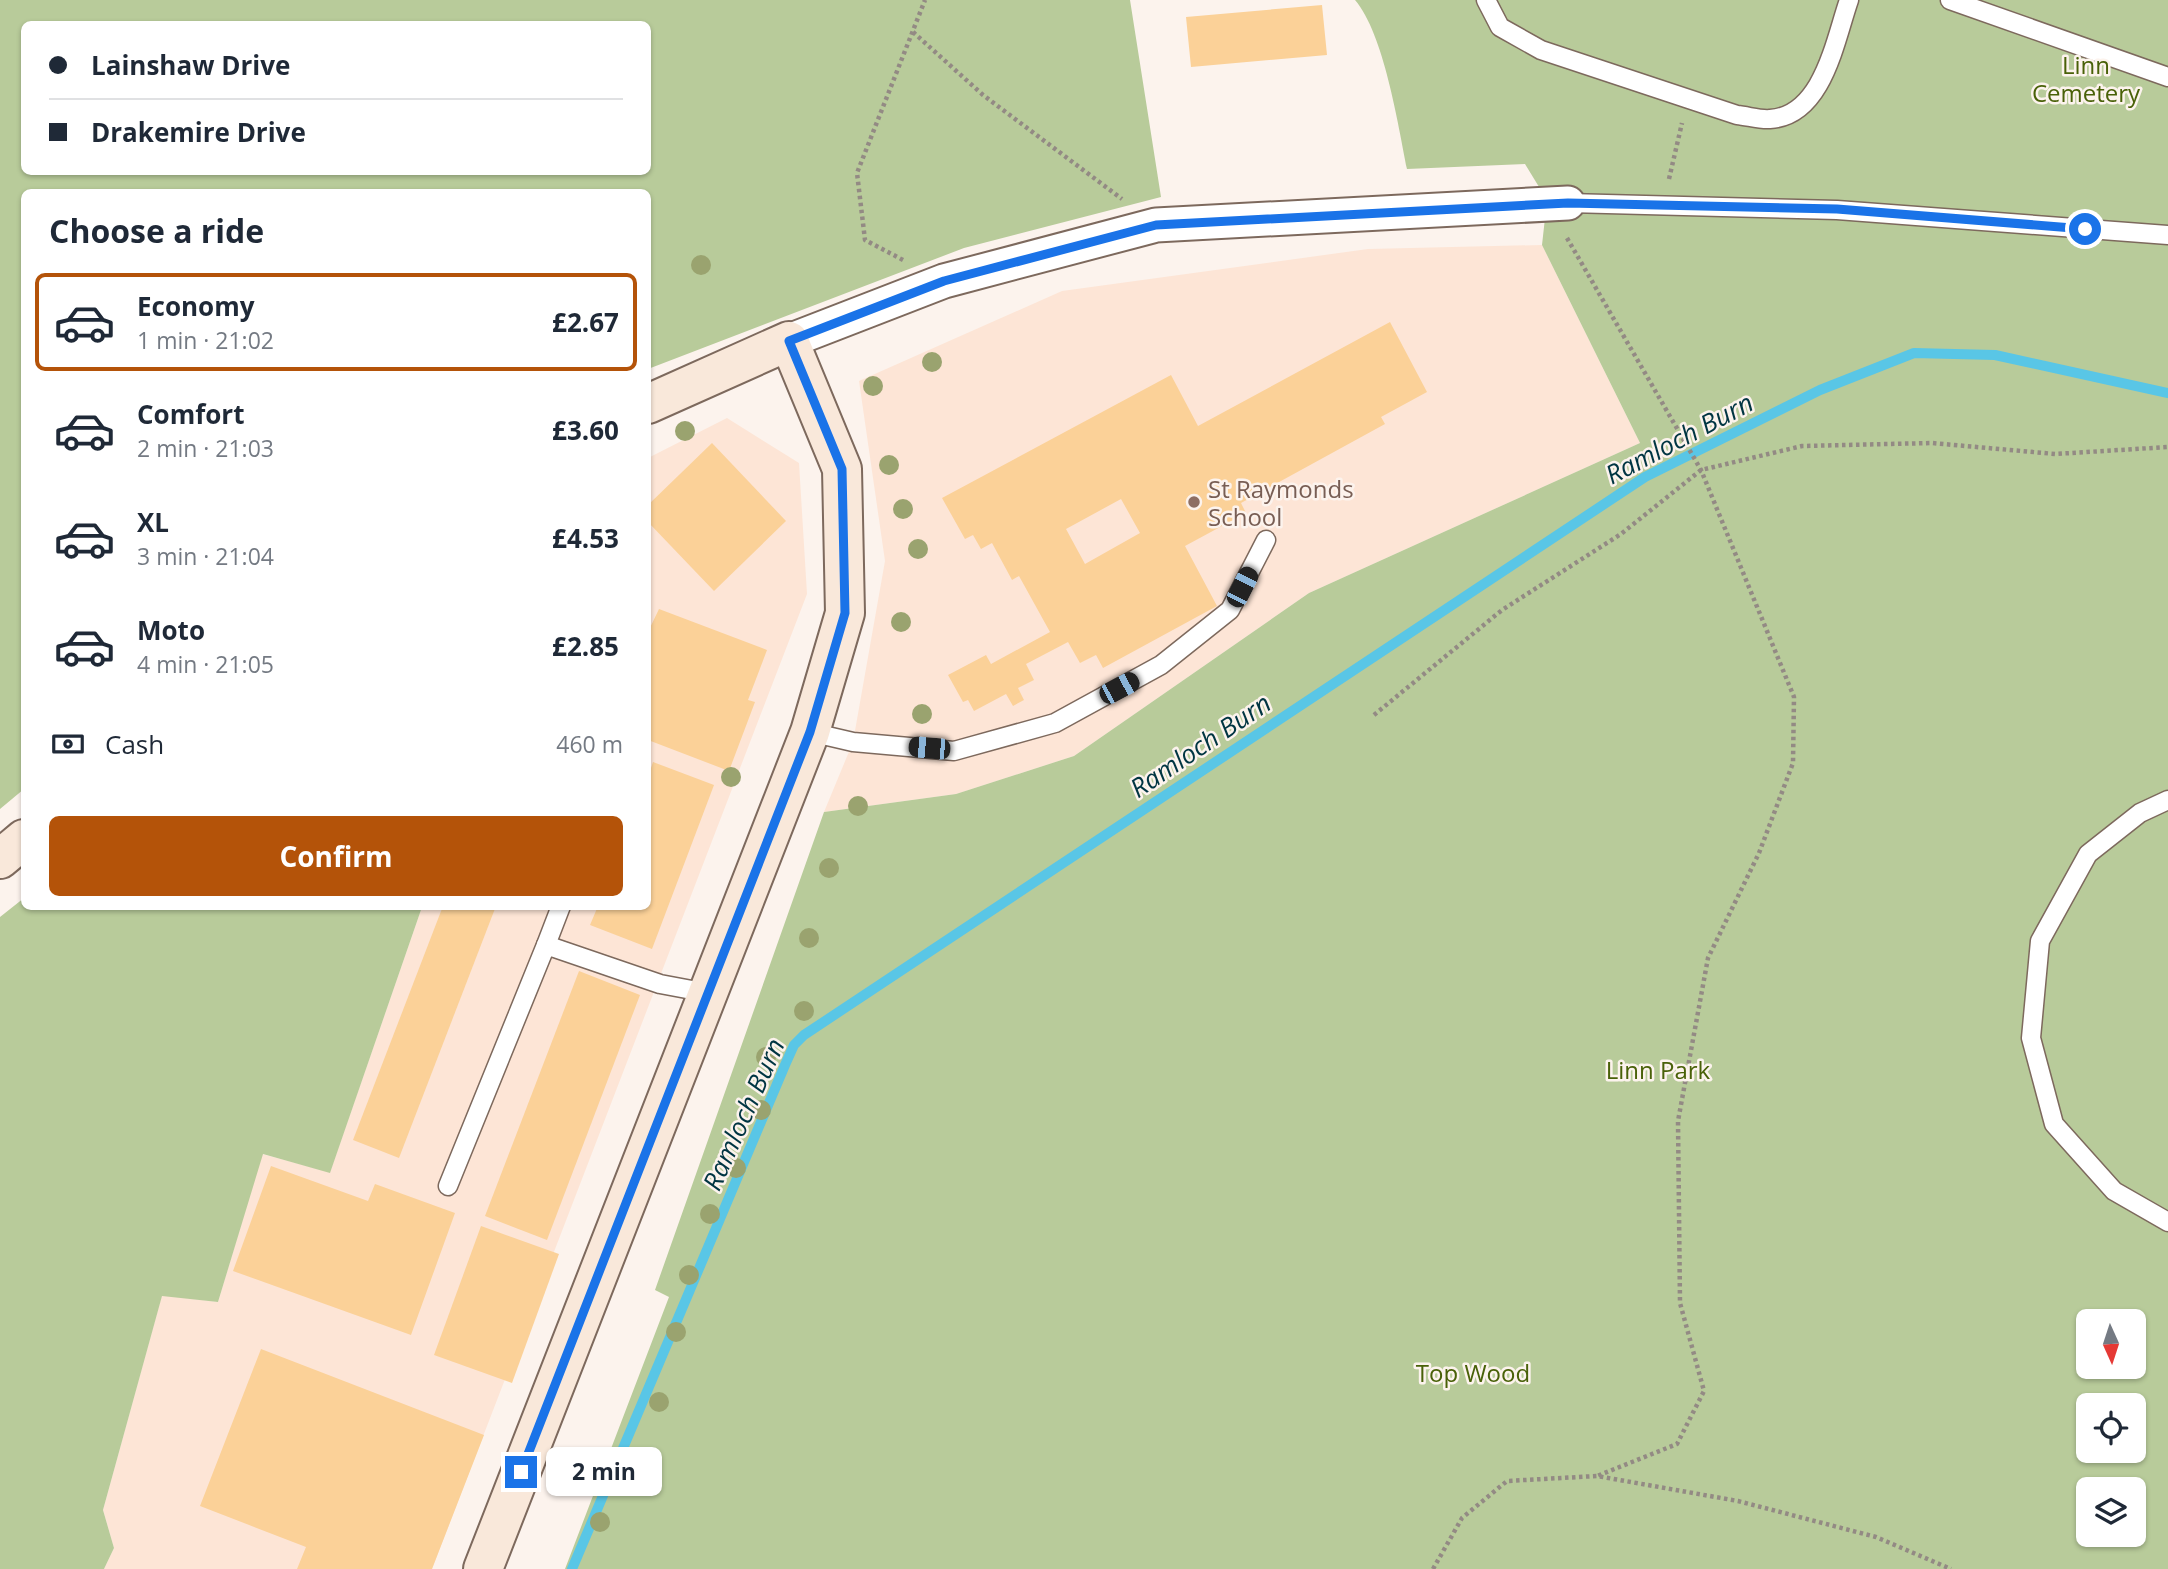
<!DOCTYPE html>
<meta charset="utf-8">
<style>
body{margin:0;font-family:"Open Sans",sans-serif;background:#f6f6f7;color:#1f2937;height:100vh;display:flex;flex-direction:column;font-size:26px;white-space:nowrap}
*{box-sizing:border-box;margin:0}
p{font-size:23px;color:#747a83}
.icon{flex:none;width:38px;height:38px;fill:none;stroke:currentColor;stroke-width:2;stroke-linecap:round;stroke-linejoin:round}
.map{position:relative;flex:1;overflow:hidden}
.side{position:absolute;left:21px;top:189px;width:630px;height:721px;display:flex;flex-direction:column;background:#fff;border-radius:10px;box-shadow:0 2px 5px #0004}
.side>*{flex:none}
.top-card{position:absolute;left:21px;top:21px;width:630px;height:154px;border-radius:10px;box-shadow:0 2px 5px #0004;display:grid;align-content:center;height:154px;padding:0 28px;background:#fff}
.needle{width:46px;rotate:177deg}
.fabs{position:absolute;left:2076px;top:1309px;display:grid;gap:14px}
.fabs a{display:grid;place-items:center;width:70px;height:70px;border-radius:10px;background:#fff;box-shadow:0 2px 5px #0004;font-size:35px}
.end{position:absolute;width:32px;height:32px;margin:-16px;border:9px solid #1a73e8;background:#fff;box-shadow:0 0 0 4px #fff}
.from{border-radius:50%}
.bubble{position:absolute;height:49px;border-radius:10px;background:#fff;box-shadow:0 2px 5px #0004;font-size:23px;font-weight:700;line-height:49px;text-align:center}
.car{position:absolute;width:21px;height:42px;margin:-21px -10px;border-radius:9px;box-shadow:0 0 5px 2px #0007;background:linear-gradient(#222 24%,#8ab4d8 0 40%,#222 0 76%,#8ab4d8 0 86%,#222 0)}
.top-card b{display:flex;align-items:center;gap:24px;height:66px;font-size:26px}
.top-card b+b{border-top:2px solid #e0e1e3}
.top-card i{width:18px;height:18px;background:#1f2937}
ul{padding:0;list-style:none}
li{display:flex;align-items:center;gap:21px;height:98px;margin:0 14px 10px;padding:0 14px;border:4px solid transparent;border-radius:10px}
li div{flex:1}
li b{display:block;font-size:26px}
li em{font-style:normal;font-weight:700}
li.selected{border-color:#b45309}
li>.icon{width:63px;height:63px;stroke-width:1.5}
h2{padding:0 28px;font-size:32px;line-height:84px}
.pay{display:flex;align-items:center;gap:18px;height:77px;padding:0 28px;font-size:26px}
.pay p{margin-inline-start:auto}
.button{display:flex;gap:14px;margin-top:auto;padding:14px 28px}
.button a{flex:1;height:80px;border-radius:10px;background:#b45309;color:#fff;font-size:28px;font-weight:700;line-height:80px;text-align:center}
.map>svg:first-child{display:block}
.built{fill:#fde5d6}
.green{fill:#b8cb9a;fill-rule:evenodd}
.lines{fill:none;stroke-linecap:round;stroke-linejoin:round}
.stream{stroke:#59c6e6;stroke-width:10}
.building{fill:#fbd198;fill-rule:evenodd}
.lane-casing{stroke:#7d695d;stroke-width:21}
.street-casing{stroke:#7d695d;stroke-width:37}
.secondary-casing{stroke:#7d695d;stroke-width:42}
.path{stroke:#938a84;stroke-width:4.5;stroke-dasharray:3.5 3.5;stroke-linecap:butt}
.lane{stroke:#fff;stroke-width:18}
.street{stroke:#fff;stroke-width:33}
.secondary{stroke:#f9e8da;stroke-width:38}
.tree{fill:#9aa36f}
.route{stroke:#1a73e8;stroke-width:9}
.education-dot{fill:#8d6e63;stroke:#fcf3ed;stroke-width:2.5}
.labels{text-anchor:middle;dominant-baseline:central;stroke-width:5;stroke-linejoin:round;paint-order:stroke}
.park-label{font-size:24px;fill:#496108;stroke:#fcf3ed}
.education-label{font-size:24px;fill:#785e54;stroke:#fcf3ed;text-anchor:start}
.water-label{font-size:26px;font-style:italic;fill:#003542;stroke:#fcf3ed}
</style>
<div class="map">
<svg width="2168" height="1569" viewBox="0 0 2168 1569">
<rect width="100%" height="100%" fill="#fcf3ed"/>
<g class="built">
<path d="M1542 245 1640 443 1309 593 1074 756 956 794 824 812 853 742 885 561 859 381 1062 291 1368 249Z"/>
<path d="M727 418 799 463 807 594 432 1569H104L114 1548 103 1510 162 1295 218 1302 262 1154 330 1172 422 907 648 906V458Z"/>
</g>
<g class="green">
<path d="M0 0H1130L1161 197 964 248 648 369V192H24V789L0 809ZM24 24H648V172H24Z"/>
<path d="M1355 0H2168V1569H565L669 1297 655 1290 824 812 956 794 1074 756 1309 593 1640 443 1542 245 1547 200 1525 164 1407 169C1398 124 1384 34 1355 0ZM2088 1321H2133V1367H2088ZM2088 1405H2133V1451H2088ZM2088 1489H2133V1535H2088Z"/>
<path d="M24 898V906L422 907 330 1173 263 1154 218 1302 162 1296 103 1510 114 1548 104 1569H0V917Z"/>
</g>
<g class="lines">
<path class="stream" d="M572 1569 785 1065 794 1045 804 1035 1645 477 1820 390 1914 353 1995 355 2168 393"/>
</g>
<g class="building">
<path d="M1322 5 1327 55 1191 67 1186 17Z"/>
<path d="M1390 322 1427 392 1381 417 1385 424 1241 503 1246 513 1185 546 1217 606 1103 668 1096 655 1080 663 1068 642 1026 664 1034 680 1018 688 1024 700 1013 706 1006 694 974 711 968 700 963 702 948 675 986 655 991 664 1050 632 1019 576 1012 580 992 543 981 549 973 535 965 539 942 498 1171 375 1198 426ZM1121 499 1140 533 1085 564 1066 529Z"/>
<path d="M712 443 786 521 714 591 648 522V505Z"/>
<path d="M659 609 767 650 748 700 755 702 729 771 648 740V632Z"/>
<path d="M653 762 714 785 652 949 590 925 598 906H648V777Z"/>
<path d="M443 906H496L399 1158 353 1140Z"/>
<path d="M579 971 640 995 547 1240 485 1216Z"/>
<path d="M271 1166 368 1201 375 1184 455 1213 411 1335 233 1271Z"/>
<path d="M481 1226 559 1254 512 1383 434 1355Z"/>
<path d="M261 1349 484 1435 432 1569H297L306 1547 200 1506Z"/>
</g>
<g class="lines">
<defs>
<g id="lane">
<path d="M1486 0 1500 27 1541 50 1737 115C1748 116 1760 120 1770 119 1823 116 1835 40 1849 0"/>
<path d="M1950 0 2168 77"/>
<path d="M1568 203 1837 210 2168 235"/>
<path d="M810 732 853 742 954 751 1055 723 1161 665 1230 610 1266 540"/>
<path d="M2168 800 2140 813 2088 854 2040 941 2031 1038 2054 1124 2114 1191 2168 1222"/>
<path d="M546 945 561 906"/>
<path d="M448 1186 546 945 660 984 708 993"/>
</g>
<path id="street" d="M789 341 944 281 1156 225 1568 203"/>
<g id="secondary">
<path d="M0 859 24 839"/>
<path d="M483 1569 810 732 845 613 842 469 789 341 648 404"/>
</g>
</defs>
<use href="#lane" class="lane-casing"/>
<use href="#street" class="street-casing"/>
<use href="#secondary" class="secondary-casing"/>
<g class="path">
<path d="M913 32 983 95 1122 199"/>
<path d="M1669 179 1682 123"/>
<path d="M1567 238 1701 470 1794 697 1793 763 1759 853 1708 958 1678 1121 1680 1303 1704 1391 1677 1444 1597 1476"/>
<path d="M903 260 865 240 857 173 925 0"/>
<path d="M1374 715 1502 610 1621 534 1701 470 1802 446 1932 443 2055 454 2168 447"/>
<path d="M1433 1569 1462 1518 1507 1481 1597 1476 1738 1501 1876 1537 1951 1569"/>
</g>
<use href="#lane" class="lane"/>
<use href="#street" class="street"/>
<use href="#secondary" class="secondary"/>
</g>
<g class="tree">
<circle cx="701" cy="265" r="10"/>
<circle cx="932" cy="362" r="10"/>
<circle cx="873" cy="386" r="10"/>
<circle cx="685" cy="431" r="10"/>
<circle cx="889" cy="465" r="10"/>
<circle cx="903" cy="509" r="10"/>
<circle cx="918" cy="549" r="10"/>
<circle cx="901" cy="622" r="10"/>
<circle cx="922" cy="714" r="10"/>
<circle cx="731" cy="777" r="10"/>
<circle cx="858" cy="806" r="10"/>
<circle cx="829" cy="868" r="10"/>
<circle cx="809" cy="938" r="10"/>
<circle cx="804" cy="1011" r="10"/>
<circle cx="766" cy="1057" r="10"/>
<circle cx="761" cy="1110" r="10"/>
<circle cx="736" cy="1168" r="10"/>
<circle cx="710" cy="1214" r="10"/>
<circle cx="689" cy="1275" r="10"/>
<circle cx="676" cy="1332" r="10"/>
<circle cx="659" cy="1402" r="10"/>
<circle cx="642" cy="1467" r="10"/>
<circle cx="600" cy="1522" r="10"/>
</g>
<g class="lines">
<path class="route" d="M521 1472 810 732 845 613 842 469 789 341 944 281 1156 225 1568 203 1837 209 2085 229"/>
</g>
<circle class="education-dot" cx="1194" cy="502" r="7"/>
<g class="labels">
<g class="park-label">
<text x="2086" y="64">Linn<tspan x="2086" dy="28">Cemetery</tspan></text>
<text x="1658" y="1069">Linn Park</text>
<text x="1473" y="1372">Top Wood</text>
</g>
<g class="education-label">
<text x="1208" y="488">St Raymonds<tspan x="1208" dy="28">School</tspan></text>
</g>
<g class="water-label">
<text transform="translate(1679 438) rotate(-28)">Ramloch Burn</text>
<text transform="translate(1200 745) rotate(-34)">Ramloch Burn</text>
<text transform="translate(743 1114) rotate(-66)">Ramloch Burn</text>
</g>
</g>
</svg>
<div class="fabs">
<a><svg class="needle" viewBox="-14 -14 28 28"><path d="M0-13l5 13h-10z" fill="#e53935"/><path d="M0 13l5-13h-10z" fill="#747a83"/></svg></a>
<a><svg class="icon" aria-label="locate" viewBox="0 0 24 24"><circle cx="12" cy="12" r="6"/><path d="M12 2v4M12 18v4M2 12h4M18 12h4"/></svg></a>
<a><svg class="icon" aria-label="layers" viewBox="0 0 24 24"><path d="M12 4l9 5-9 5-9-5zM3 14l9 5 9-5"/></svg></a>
</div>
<i class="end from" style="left:2085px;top:229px"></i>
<i class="end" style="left:521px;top:1472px"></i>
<div class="bubble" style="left:546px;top:1447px;width:116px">2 min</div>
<i class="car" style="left:1242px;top:587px;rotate:27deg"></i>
<i class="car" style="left:1119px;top:688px;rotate:62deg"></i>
<i class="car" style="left:929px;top:748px;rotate:275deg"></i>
<div class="top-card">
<b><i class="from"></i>Lainshaw Drive</b>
<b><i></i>Drakemire Drive</b>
</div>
<section class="side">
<h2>Choose a ride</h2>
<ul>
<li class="selected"><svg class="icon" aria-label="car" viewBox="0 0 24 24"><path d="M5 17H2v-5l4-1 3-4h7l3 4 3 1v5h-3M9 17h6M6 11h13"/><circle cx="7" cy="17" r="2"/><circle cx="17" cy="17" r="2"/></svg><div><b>Economy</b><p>1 min · 21:02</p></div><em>£2.67</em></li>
<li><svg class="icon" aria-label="car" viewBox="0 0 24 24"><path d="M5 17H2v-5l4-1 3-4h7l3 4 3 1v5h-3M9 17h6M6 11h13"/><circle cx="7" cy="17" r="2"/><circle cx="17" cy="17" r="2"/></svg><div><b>Comfort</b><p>2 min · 21:03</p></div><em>£3.60</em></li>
<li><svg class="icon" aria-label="car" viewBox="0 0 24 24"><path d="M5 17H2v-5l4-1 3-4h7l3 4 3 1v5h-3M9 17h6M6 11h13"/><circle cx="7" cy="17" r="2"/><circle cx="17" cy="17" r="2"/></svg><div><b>XL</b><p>3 min · 21:04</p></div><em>£4.53</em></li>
<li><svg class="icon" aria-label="car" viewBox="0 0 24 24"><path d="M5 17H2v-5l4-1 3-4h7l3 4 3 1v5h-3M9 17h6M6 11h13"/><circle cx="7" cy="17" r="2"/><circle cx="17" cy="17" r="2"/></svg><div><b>Moto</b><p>4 min · 21:05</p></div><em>£2.85</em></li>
</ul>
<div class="pay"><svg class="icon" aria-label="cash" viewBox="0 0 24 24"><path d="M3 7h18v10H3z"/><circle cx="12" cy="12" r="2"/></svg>Cash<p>460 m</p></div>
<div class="button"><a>Confirm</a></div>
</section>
</div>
